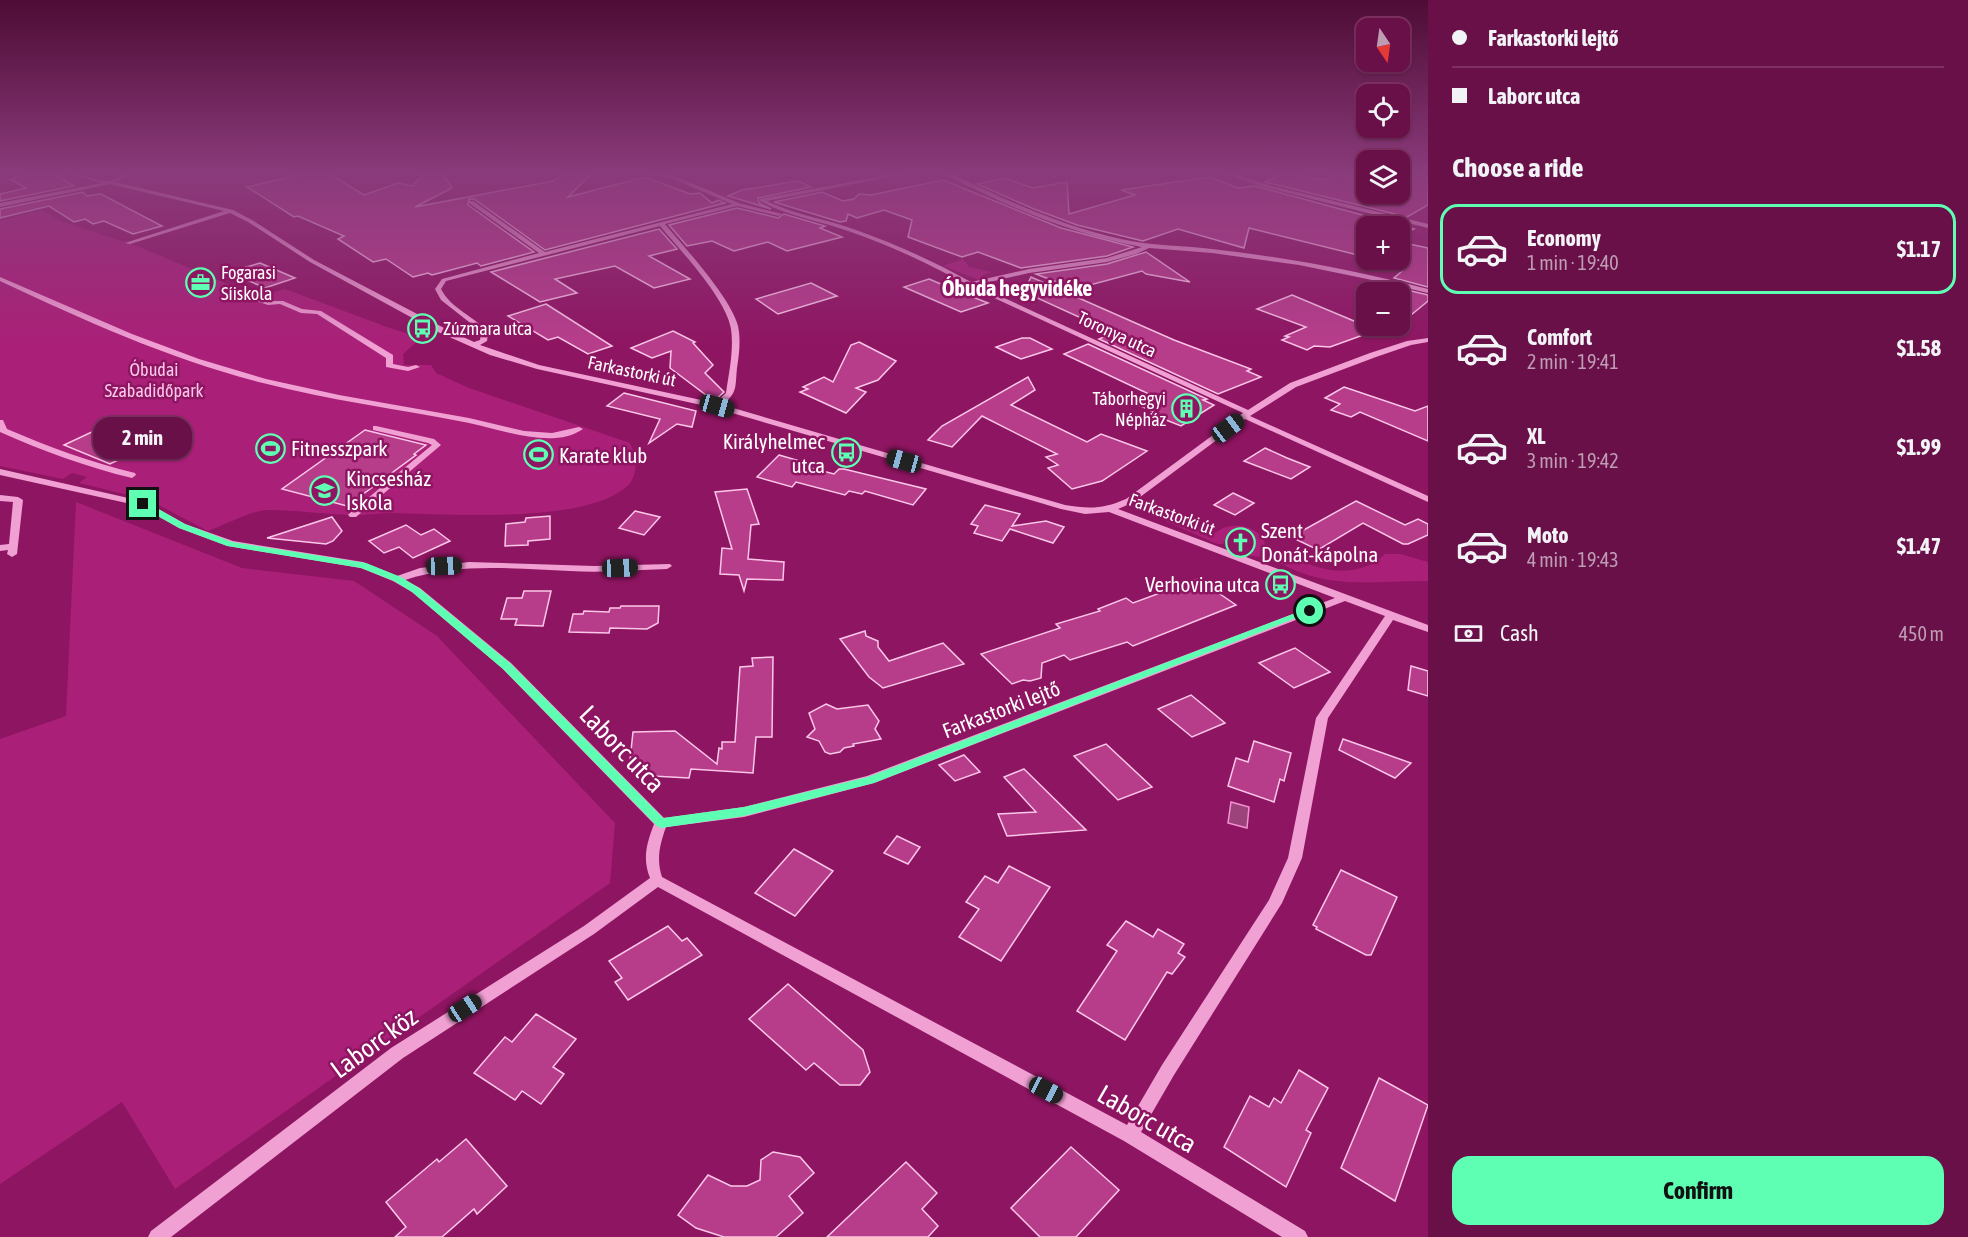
<!DOCTYPE html>
<meta charset="utf-8">
<style>
body{margin:0;font-family:"Asap Condensed",sans-serif;background:#721e53;color:#f1f3f6;height:100vh;display:flex;flex-direction:column;font-size:22px;white-space:nowrap}
*{box-sizing:border-box;margin:0}
p{font-size:20px;color:#be9db4}
.icon{flex:none;width:33px;height:33px;fill:none;stroke:currentColor;stroke-width:2;stroke-linecap:round;stroke-linejoin:round}
.map{position:relative;flex:1;overflow:hidden}
.panel{display:flex;flex-direction:column;background:#6a1049;width:540px}
.panel>*{flex:none}
.banner{display:grid;align-content:center;height:132px;padding:0 24px;background:#6a1049}
.needle{width:39px;rotate:167deg}
.buttons{position:absolute;left:1356px;top:18px;display:grid;gap:12px}
.buttons a{display:grid;place-items:center;width:54px;height:54px;border-radius:12px;background:#6a1049;box-shadow:0 2px 4px #0004,0 0 0 2px #7d3061;font-size:30px}
.end{position:absolute;width:27px;height:27px;margin:-14px;border:8px solid #5fffb3;background:#111;box-shadow:0 0 0 3px #111}
.from{border-radius:50%}
.bubble{position:absolute;height:42px;border-radius:18px;background:#6a1049;box-shadow:0 2px 4px #0004,0 0 0 2px #7d3061;font-size:20px;font-weight:700;line-height:42px;text-align:center}
.car{position:absolute;width:18px;height:36px;margin:-18px -9px;border-radius:8px;box-shadow:0 0 4px 2px #0007;background:linear-gradient(#222 24%,#8ab4d8 0 40%,#222 0 76%,#8ab4d8 0 86%,#222 0)}
.banner b{display:flex;align-items:center;gap:21px;height:57px;font-size:22px}
.banner b+b{border-top:2px solid #7d3061}
.banner i{width:15px;height:15px;background:#f1f3f6}
ul{padding:0;list-style:none}
li{display:flex;align-items:center;gap:18px;height:90px;margin:0 12px 9px;padding:0 12px;border:3px solid transparent;border-radius:18px}
li div{flex:1}
li b{display:block;font-size:22px}
li em{font-style:normal;font-weight:700}
li.active{border-color:#5fffb3}
li>.icon{width:54px;height:54px;stroke-width:1.5}
h2{padding:0 24px;font-size:27px;line-height:72px}
.pay{display:flex;align-items:center;gap:15px;height:66px;padding:0 24px;font-size:22px}
.pay p{margin-inline-start:auto}
.cta{display:flex;gap:12px;margin-top:auto;padding:12px 24px}
.cta a{flex:1;height:69px;border-radius:18px;background:#5fffb3;color:#111;font-size:24px;font-weight:700;line-height:69px;text-align:center}
main{display:flex;flex:1;min-height:0}
.map>svg:first-child{display:block}
.green{fill:#aa2078}
.water{fill:#9b437a;stroke:#f392d2;stroke-width:1.5}
.building{fill:#b73d8b;stroke:#fbc7e9;stroke-width:1.5}
.lines{fill:none;stroke-linecap:round;stroke-linejoin:round}
.minor{fill:#f0a0d3;fill-rule:evenodd}
.route{fill:#5fffb3}
.labels{text-anchor:middle;dominant-baseline:central;stroke-width:5;stroke-linejoin:round;paint-order:stroke}
.far-poi-label{font-size:18px;fill:#fff;stroke:#8e1561;text-anchor:start}
.far-street-label{font-size:18px;fill:#fff;stroke:#8e1561}
.far-park-label{font-size:18px;fill:#fbc7e9;stroke:#8e1561}
.poi-label{font-size:21px;fill:#fff;stroke:#8e1561;text-anchor:start}
.street-label{font-size:21px;fill:#fff;stroke:#8e1561}
.far-district-label{font-size:22px;font-weight:bold;fill:#fff;stroke:#8e1561}
.near-street-label{font-size:26px;fill:#fff;stroke:#8e1561}
</style>
<main>
<div class="map">
<svg width="1428" height="1237" viewBox="0 0 1428 1237">
<rect width="100%" height="100%" fill="#8e1561"/>
<g class="green">
<path d="M41 210 63 222 140 247 258 297 285 289 387 327 421 338 403 354 404 365H431L436 373 469 388 630 443C637 458 639 477 625 488 581 524 448 514 391 513 378 513 364 516 350 515 323 514 296 510 268 510 252 510 224 525 208 531L149 500 79 483 87 477 72 473 63 479 0 466V221Z"/>
<path d="M963 259 969 267 992 272 982 275 986 278 979 280 943 266Z"/>
<path d="M76 502 242 568 354 581 437 636 615 823 610 883 175 1189 122 1102 0 1184V739L66 716Z"/>
<path d="M1161 509 1215 533C1231 521 1251 524 1264 539L1265 547 1262 557 1251 556 1244 551 1254 543V539C1243 530 1231 530 1223 544H1217L1152 515 1151 512Z"/>
<path d="M1385 554H1400L1428 562V581C1373 580 1331 591 1280 563L1282 558C1295 557 1302 562 1314 566 1338 574 1366 573 1385 554Z"/>
</g>
<path class="water" d="M1231 802 1249 807 1247 828 1228 823Z"/>
<g class="building">
<path d="M37 173H53L74 186 0 201V194L26 188 10 179Z"/>
<path d="M308 173H328L364 195 398 183 412 186 425 174 442 173 452 188 415 207 553 181 565 173H592L568 197 645 177 690 194 700 193 712 203 718 200 725 203 545 250 474 199H469L468 205 534 252 481 266 477 263 432 275 428 273 413 277 386 259 373 262 338 239 344 236 298 216 294 217 247 187Z"/>
<path d="M1283 173 1324 180 1337 174 1358 179V173H1366V194H1400V173H1428V205L1407 217 1265 182Z"/>
<path d="M1210 177 1238 188 1255 186 1414 229 1400 236V226H1366V257L1249 228 1244 248 1178 229 1143 241 1077 225 1034 209 977 184 1005 178 1033 188 1067 182 1069 214 1135 195 1121 190Z"/>
<path d="M943 180 1061 228 1133 247 1107 256 1021 268 978 252 962 257 908 237 912 220 884 210 857 218 848 214 846 221 840 222 774 202 822 192 843 201 854 199 859 194 871 195Z"/>
<path d="M798 181 811 187 758 198 759 203 771 209 728 196 742 190Z"/>
<path d="M83 192 87 196 101 194 162 226 133 234 104 221 93 224 85 219 74 222 49 206 0 218V209Z"/>
<path d="M737 208 778 218 784 214 825 226 820 228 842 237 787 251 768 242 734 251 712 241 687 246 669 225Z"/>
<path d="M659 229 677 249 649 256 690 279 654 288 615 266 555 279 577 293 540 302 491 272Z"/>
<path d="M1400 242 1428 248V287L1394 278 1407 267 1377 260H1400Z"/>
<path d="M1146 252 1190 282 1146 274 1142 271 1075 289 1036 274 1107 264Z"/>
<path d="M260 263 295 278 265 288 229 272Z"/>
<path d="M1031 277 1174 340 1251 369 1247 371 1261 377 1218 394 1099 339 1114 333 1024 292Z"/>
<path d="M929 279 955 290 988 303 961 312 904 287Z"/>
<path d="M811 283 837 296 778 314 756 299Z"/>
<path d="M1386 285 1428 295V301L1400 324V292H1378Z"/>
<path d="M1292 295 1366 326 1377 330 1330 347 1314 346 1307 350 1282 340 1289 337 1285 336 1306 327 1257 309Z"/>
<path d="M546 304 612 346 588 354 558 337 548 340 508 316Z"/>
<path d="M673 331 695 342 693 343 713 365 705 373 724 392 714 401 670 368 671 351 652 358 631 348Z"/>
<path d="M1022 338H1030L1052 349 1021 359 996 347Z"/>
<path d="M859 342 896 361 878 380 856 388 866 392 846 413 800 392 808 389 803 387 824 377 833 382 851 345Z"/>
<path d="M1088 344 1207 399 1203 400 1214 405 1181 426 1151 414 1154 412 1134 403 1151 395 1064 354Z"/>
<path d="M1028 377 1035 390 1011 405 1087 442 1101 434 1147 451 1102 481 1072 489 1048 468 1058 465 1046 457 1057 454 982 416 952 447 928 440 942 426Z"/>
<path d="M1344 387 1415 411 1428 406V441L1360 412 1351 417 1331 410 1340 404 1325 398Z"/>
<path d="M624 393 696 411 692 427 677 424 649 443 660 419 607 406Z"/>
<path d="M96 430 112 437 141 449 110 464 64 445Z"/>
<path d="M365 430 426 445 414 454 416 455 347 506 282 489Z"/>
<path d="M1265 448 1287 458 1310 467 1291 479 1244 461Z"/>
<path d="M779 455 800 461 796 464 834 474 839 469H844L926 489 913 505 865 491 862 494 849 491 845 495 796 482 792 487 757 477Z"/>
<path d="M747 489 759 524 751 525 748 559 784 562 783 580 747 579 744 591 739 575 720 574 722 548 732 549 715 492Z"/>
<path d="M1233 493 1254 503 1235 515 1214 505Z"/>
<path d="M1356 501 1405 525 1418 519 1428 524V535L1408 544H1403L1363 523 1318 550 1291 537Z"/>
<path d="M985 505 1020 514 1012 526 1046 521 1064 527 1053 543 1010 529 1002 541 974 533 978 526 971 524Z"/>
<path d="M635 511 660 517 644 535 619 528Z"/>
<path d="M550 516V539L528 541V545L505 546 506 524 525 522 526 518Z"/>
<path d="M332 517 342 531 333 541 326 544 267 538Z"/>
<path d="M406 525 421 535 434 529 450 541 413 558 399 547 384 553 369 541Z"/>
<path d="M1198 579 1236 605 1133 646 1127 642 1070 660 1064 655 1042 663 1041 678 1030 681 1023 680 1012 684 981 654 1060 628 1056 624 1100 611 1098 609 1126 598 1133 603Z"/>
<path d="M524 591H551L543 626 515 625 517 619H501L507 598H522Z"/>
<path d="M621 606H659L658 623 647 629 610 628 609 633 569 632 573 614H583L584 611 609 612 610 608H620Z"/>
<path d="M865 631 866 636 878 641V647L889 661 943 643 964 664 883 688 869 677 840 639Z"/>
<path d="M1295 648 1330 672 1294 688 1259 663Z"/>
<path d="M773 657 772 737H756L753 773 691 769 689 778 652 776 630 760 633 732 675 731 717 764 719 748 722 749V742H735L740 667 753 666 752 658Z"/>
<path d="M1411 666 1428 671V696L1408 690Z"/>
<path d="M1191 695 1225 723 1192 737 1158 709Z"/>
<path d="M826 704 837 709 868 705 879 721 875 729 881 739 853 744 854 746 844 748 840 752 830 754 825 752 819 741 807 737 815 729 809 713Z"/>
<path d="M1343 739 1411 763 1395 778 1339 750Z"/>
<path d="M1254 741 1291 753 1284 781 1280 779 1274 802 1228 786 1236 758 1248 762Z"/>
<path d="M1106 744 1152 787 1118 800 1074 756Z"/>
<path d="M964 755 980 772 955 781 939 765Z"/>
<path d="M1024 769 1086 830 1007 836 998 814 1036 812 1004 777Z"/>
<path d="M897 836 920 847 908 864 884 853Z"/>
<path d="M794 849 833 871 795 916 755 893Z"/>
<path d="M1009 866 1050 887 1001 961 959 937 979 909 966 902 985 876 998 883Z"/>
<path d="M1341 870 1397 897 1371 955H1366L1316 929 1317 927 1313 925Z"/>
<path d="M1126 921 1153 937 1158 929 1184 944 1178 953 1185 957 1172 974 1167 972 1125 1040 1077 1011 1117 951 1107 945Z"/>
<path d="M668 926 682 941 687 938 702 955 628 1000 615 982 622 978 609 961Z"/>
<path d="M788 984 863 1050 870 1072 860 1085H840L814 1063 806 1070 749 1019Z"/>
<path d="M536 1014 576 1039 553 1067 564 1074 541 1104 522 1091 515 1100 474 1073 505 1037 512 1042Z"/>
<path d="M1299 1070 1328 1088 1306 1130 1311 1133 1286 1187 1224 1147 1250 1096 1269 1107 1274 1098 1281 1103Z"/>
<path d="M1379 1078 1428 1105 1395 1201 1341 1168Z"/>
<path d="M466 1139 507 1186 477 1214 474 1209 442 1237H395L406 1227 386 1202 437 1159 439 1162Z"/>
<path d="M1071 1147 1119 1190 1076 1237H1040L1011 1208Z"/>
<path d="M773 1152 800 1157 814 1173 789 1196 803 1213 776 1237H724L696 1228 678 1215 708 1175 731 1186H747L760 1180 761 1160Z"/>
<path d="M906 1162 937 1193 922 1209 938 1226 928 1237H827Z"/>
</g>
<g class="lines">
<g class="minor">
<path d="M65 173C77 173 101 182 110 181 118 179 124 173 133 173L115 182 233 210 252 220 314 260 444 328 474 342 480 340 481 335 478 329 441 300 435 289 442 279 539 253 469 203V201H473L545 252 732 204 669 177 640 173 672 175 739 203 782 214 779 216 737 206 665 224C685 248 731 298 738 326 741 340 739 355 737 368 735 388 738 391 723 405L1065 505C1089 509 1103 509 1126 499L1243 413 977 290C937 268 895 247 851 232 821 221 789 217 760 201V199L898 173H909L767 201C795 215 827 219 856 230 896 244 935 262 971 282L1029 269 1107 258 1142 247C1087 237 1035 218 985 194 971 187 956 181 944 173H950C1005 200 1061 226 1121 239 1151 246 1181 245 1212 249 1285 257 1357 271 1428 289V293L1377 281 1299 265 1212 253 1149 248 1136 254 1107 262 1029 273 976 285 1248 410 1290 383 1370 353 1407 341 1428 338V342L1411 345 1376 357 1296 387 1250 416 1428 496V502L1245 419 1132 503 1118 509 1428 625V632L1393 620 1328 718 1302 858 1282 903 1174 1075 1141 1132 1305 1231 1308 1237H1282L1124 1141 658 887 594 934 403 1058 171 1237H148L151 1231 391 1048 584 926 650 878C642 858 647 843 654 824L503 669 412 592 393 581 361 568 228 546 179 528 140 506 0 475V469L146 502 185 524 233 541 363 562 397 576 420 568 469 562 594 566 670 564 672 566 667 569C635 570 602 573 570 571 514 569 459 562 405 580L420 588 511 663 664 818 744 807 867 776 1335 598 1109 512 1085 514 1061 509 715 408 537 369 490 355 438 332 310 262 248 222 230 213 130 244 125 243 224 211 110 184 0 207V203L102 183ZM660 226C680 250 726 298 731 329 734 350 729 372 726 393L715 403 539 365 480 345 487 341 488 333C475 316 451 309 441 289L446 281ZM1345 601 1385 616 1316 718 1288 858 1269 900 1162 1065 1127 1125 662 877C656 859 660 844 666 827L744 817 874 783Z"/>
<path d="M1223 173H1231L1268 185 1428 224V228L1264 187Z"/>
<path d="M0 277 132 334 199 359 266 379 339 395 469 418 524 431 552 433 579 427 583 429C552 451 498 428 464 422 397 409 329 400 263 383 172 360 85 321 0 281Z"/>
<path d="M255 297 268 301H283L302 309 321 311 393 355V364L408 367 416 365 420 367 408 371 386 367V358L317 314 301 313 280 304 268 305 253 300V298Z"/>
<path d="M0 420H3L7 429C49 447 90 462 135 473L136 475 132 478C86 467 43 451 0 432Z"/>
<path d="M373 426H376L434 439 441 445 356 517H350L348 515 350 513 432 445 428 443 373 430Z"/>
<path d="M0 495 18 497 23 500 17 554 12 557 7 554 8 550 0 551V545L9 544 13 502 0 501Z"/>
</g>
</g>
<linearGradient id="sky" x2="0" y2="1"><stop stop-color="#4e0c35"/><stop offset="0.5" stop-color="#8a3b7b"/><stop offset="1" stop-color="#8a3b7b" stop-opacity="0"/></linearGradient>
<rect width="1428" height="346" fill="url(#sky)"/>
<path class="route" d="M140 502H146L185 524 232 542 366 563 401 577 419 588 511 664 663 818 744 807 868 777 1306 609 1314 611 874 783 744 816 661 828 657 826 503 669 412 592 394 581 361 568 227 546 179 528 140 506Z"/>
<defs>
<symbol id="office-ring" viewBox="-11 -11 22 22"><circle r="9.5" fill="#8e1561" stroke="#5fffb3" stroke-width="1.5"/><path d="M-6-3h4V-5.5h4V-3h4V5H-6ZM-1-4.5V-3h2v-1.5ZM-6 0V1H6V0Z" fill="#5fffb3"/></symbol>
<symbol id="bus-ring" viewBox="-11 -11 22 22"><circle r="9.5" fill="#8e1561" stroke="#5fffb3" stroke-width="1.5"/><path d="M-5-6H5V4H4V6H2V4H-2V6H-4V4H-5ZM-3.5-4V0h7V-4ZM-3.5 1.2v1.5H-2V1.2ZM2 1.2v1.5H3.5V1.2Z" fill="#5fffb3"/></symbol>
<symbol id="building-ring" viewBox="-11 -11 22 22"><circle r="9.5" fill="#8e1561" stroke="#5fffb3" stroke-width="1.5"/><path d="M-4-6H4V6H1V3H-1V6H-4ZM-2.5-4.3h1.7v1.8h-1.7ZM.8-4.3h1.7v1.8H.8ZM-2.5-1h1.7V.8h-1.7ZM.8-1h1.7V.8H.8Z" fill="#5fffb3"/></symbol>
<symbol id="stadium-ring" viewBox="-11 -11 22 22"><circle r="9.5" fill="#8e1561" stroke="#5fffb3" stroke-width="1.5"/><path d="M0-5a6.5 5 0 1 0 0 10a6.5 5 0 1 0 0-10ZM-3.5-1.8h7v3.6h-7Z" fill="#5fffb3"/></symbol>
<symbol id="school-ring" viewBox="-11 -11 22 22"><circle r="9.5" fill="#8e1561" stroke="#5fffb3" stroke-width="1.5"/><path d="M0-5L7-2L0 1L-7-2ZM-4 1L0 2.5L4 1V4Q0 6-4 4Z" fill="#5fffb3"/></symbol>
<symbol id="church-ring" viewBox="-11 -11 22 22"><circle r="9.5" fill="#8e1561" stroke="#5fffb3" stroke-width="1.5"/><path d="M-1.2-6h2.4v3.5h3.3v2.4h-3.3V6h-2.4V-.1h-3.3v-2.4h3.3Z" fill="#5fffb3"/></symbol>
</defs>
<g fill-rule="evenodd">
<use href="#office-ring" x="184" y="266" width="33" height="33"/>
<use href="#bus-ring" x="406" y="312" width="33" height="33"/>
<use href="#building-ring" x="1170" y="392" width="33" height="33"/>
<use href="#stadium-ring" x="254" y="432" width="33" height="33"/>
<use href="#bus-ring" x="830" y="436" width="33" height="33"/>
<use href="#stadium-ring" x="522" y="438" width="33" height="33"/>
<use href="#school-ring" x="308" y="474" width="33" height="33"/>
<use href="#church-ring" x="1224" y="526" width="33" height="33"/>
<use href="#bus-ring" x="1264" y="568" width="33" height="33"/>
</g>
<g class="labels">
<g class="far-poi-label">
<text x="221" y="272">Fogarasi<tspan x="221" dy="21">Síiskola</tspan></text>
<text x="443" y="328">Zúzmara utca</text>
<text x="1166" y="398" text-anchor="end">Táborhegyi<tspan x="1166" dy="21">Népház</tspan></text>
</g>
<g class="far-street-label">
<text transform="translate(1117 334) rotate(25)">Toronya utca</text>
<text transform="translate(632 371) rotate(12)">Farkastorki út</text>
<text transform="translate(1172 514) rotate(20)">Farkastorki út</text>
</g>
<g class="far-park-label">
<text x="154" y="369">Óbudai<tspan x="154" dy="21">Szabadidőpark</tspan></text>
</g>
<g class="poi-label">
<text x="825" y="441" text-anchor="end">Királyhelmec<tspan x="825" dy="24">utca</tspan></text>
<text x="291" y="448">Fitnesszpark</text>
<text x="559" y="455">Karate klub</text>
<text x="346" y="478">Kincsesház<tspan x="346" dy="24">Iskola</tspan></text>
<text x="1261" y="530">Szent<tspan x="1261" dy="24">Donát-kápolna</tspan></text>
<text x="1260" y="584" text-anchor="end">Verhovina utca</text>
</g>
<g class="street-label">
<text transform="translate(1001 709) rotate(-21)">Farkastorki lejtő</text>
</g>
<g class="far-district-label">
<text x="1017" y="288">Óbuda hegyvidéke</text>
</g>
<g class="near-street-label">
<text transform="translate(622 749) rotate(46)">Laborc utca</text>
<text transform="translate(374 1043) rotate(-36)">Laborc köz</text>
<text transform="translate(1147 1119) rotate(30)">Laborc utca</text>
</g>
</g>
</svg>
<div class="buttons">
<a><svg class="needle" viewBox="-14 -14 28 28"><path d="M0-13l5 13h-10z" fill="#e53935"/><path d="M0 13l5-13h-10z" fill="#be9db4"/></svg></a>
<a><svg class="icon" aria-label="locate" viewBox="0 0 24 24"><circle cx="12" cy="12" r="6"/><path d="M12 2v4M12 18v4M2 12h4M18 12h4"/></svg></a>
<a><svg class="icon" aria-label="layers" viewBox="0 0 24 24"><path d="M12 4l9 5-9 5-9-5zM3 14l9 5 9-5"/></svg></a>
<a>+</a>
<a>−</a>
</div>
<i class="end from" style="left:1310px;top:611px"></i>
<i class="end" style="left:143px;top:504px"></i>
<div class="bubble" style="left:93px;top:417px;width:99px">2 min</div>
<i class="car" style="left:717px;top:406px;rotate:106deg"></i>
<i class="car" style="left:1228px;top:428px;rotate:53deg"></i>
<i class="car" style="left:904px;top:461px;rotate:286deg"></i>
<i class="car" style="left:444px;top:566px;rotate:88deg"></i>
<i class="car" style="left:620px;top:568px;rotate:88deg"></i>
<i class="car" style="left:465px;top:1008px;rotate:57deg"></i>
<i class="car" style="left:1046px;top:1090px;rotate:118deg"></i>
</div>
<section class="panel">
<div class="banner">
<b><i class="from"></i>Farkastorki lejtő</b>
<b><i></i>Laborc utca</b>
</div>
<h2>Choose a ride</h2>
<ul>
<li class="active"><svg class="icon" aria-label="car" viewBox="0 0 24 24"><path d="M5 17H2v-5l4-1 3-4h7l3 4 3 1v5h-3M9 17h6M6 11h13"/><circle cx="7" cy="17" r="2"/><circle cx="17" cy="17" r="2"/></svg><div><b>Economy</b><p>1 min · 19:40</p></div><em>$1.17</em></li>
<li><svg class="icon" aria-label="car" viewBox="0 0 24 24"><path d="M5 17H2v-5l4-1 3-4h7l3 4 3 1v5h-3M9 17h6M6 11h13"/><circle cx="7" cy="17" r="2"/><circle cx="17" cy="17" r="2"/></svg><div><b>Comfort</b><p>2 min · 19:41</p></div><em>$1.58</em></li>
<li><svg class="icon" aria-label="car" viewBox="0 0 24 24"><path d="M5 17H2v-5l4-1 3-4h7l3 4 3 1v5h-3M9 17h6M6 11h13"/><circle cx="7" cy="17" r="2"/><circle cx="17" cy="17" r="2"/></svg><div><b>XL</b><p>3 min · 19:42</p></div><em>$1.99</em></li>
<li><svg class="icon" aria-label="car" viewBox="0 0 24 24"><path d="M5 17H2v-5l4-1 3-4h7l3 4 3 1v5h-3M9 17h6M6 11h13"/><circle cx="7" cy="17" r="2"/><circle cx="17" cy="17" r="2"/></svg><div><b>Moto</b><p>4 min · 19:43</p></div><em>$1.47</em></li>
</ul>
<div class="pay"><svg class="icon" aria-label="cash" viewBox="0 0 24 24"><path d="M3 7h18v10H3z"/><circle cx="12" cy="12" r="2"/></svg>Cash<p>450 m</p></div>
<div class="cta"><a>Confirm</a></div>
</section>
</main>
